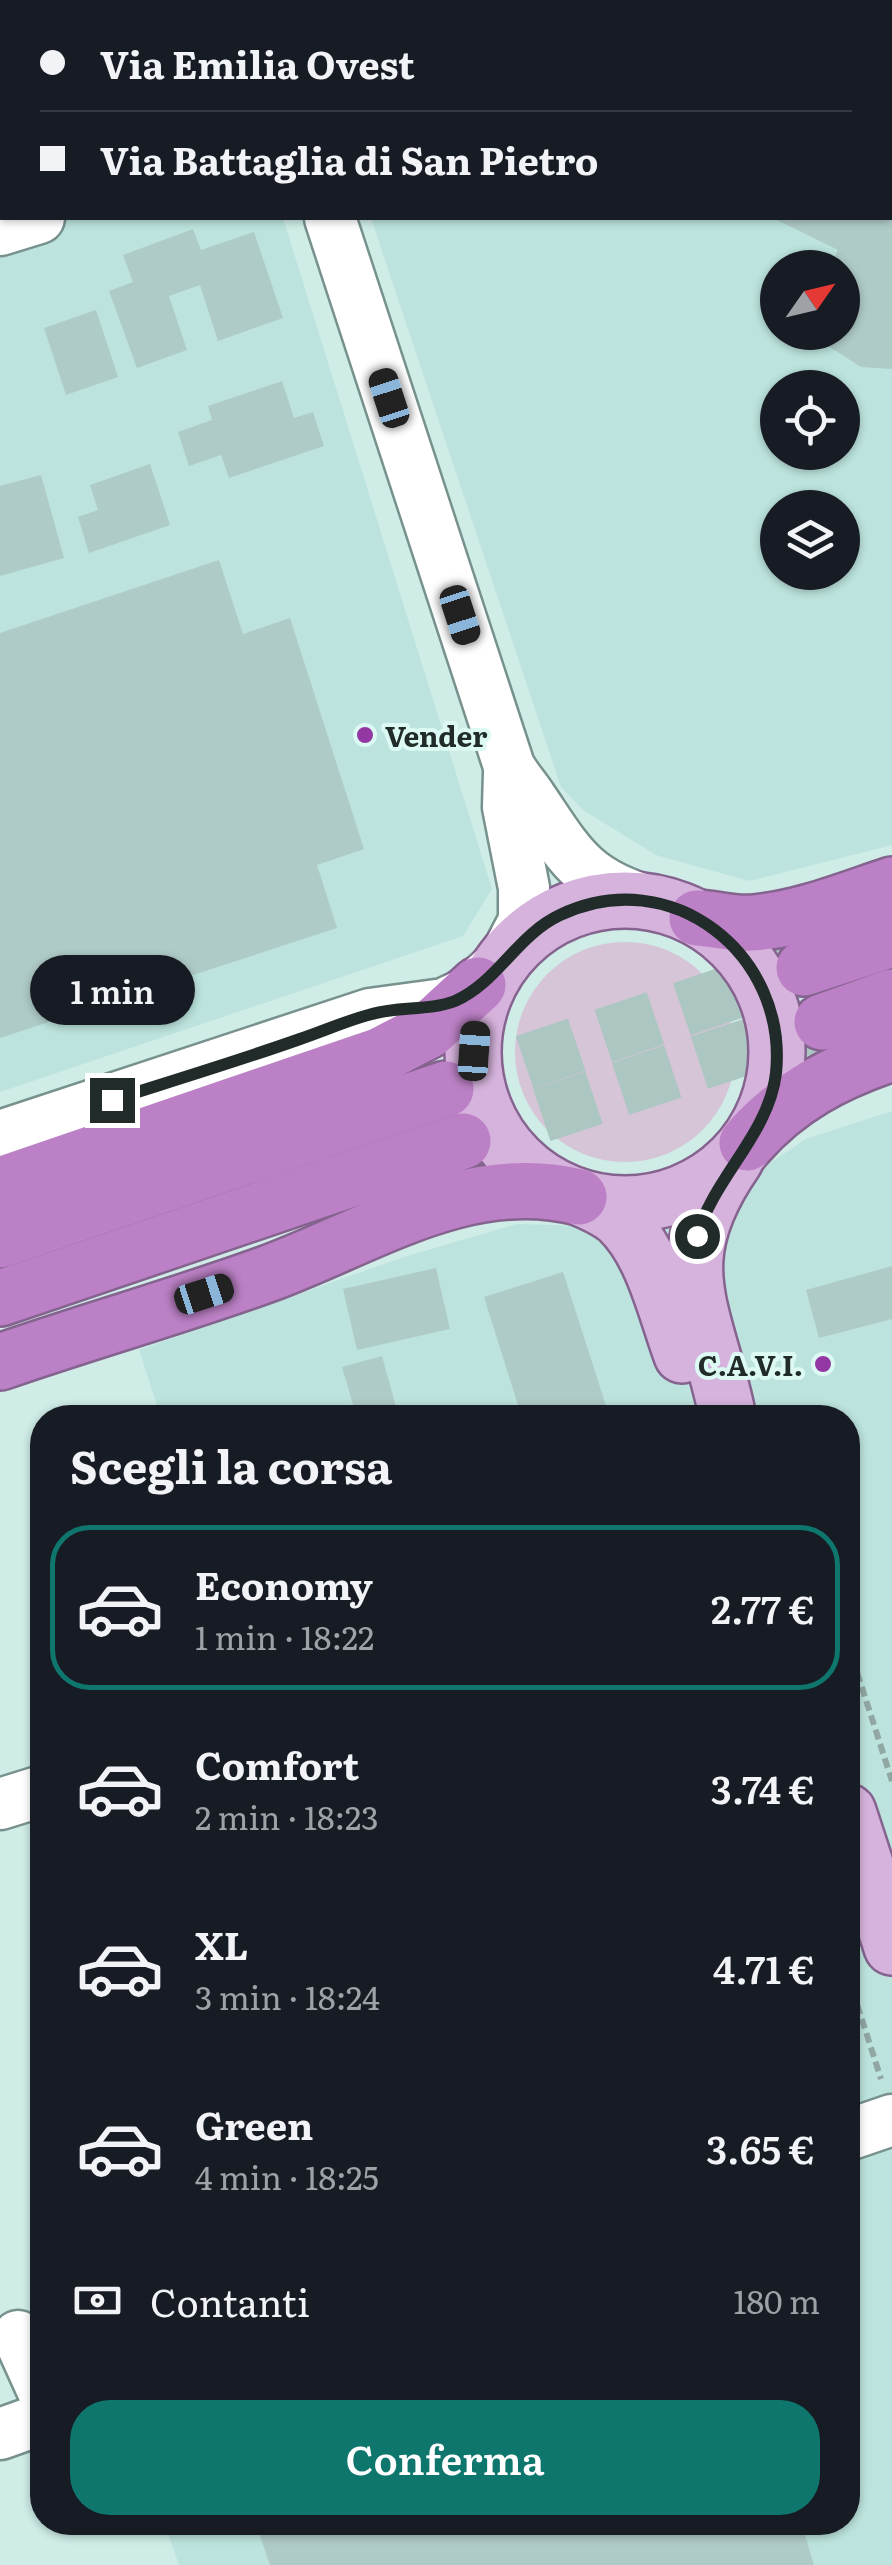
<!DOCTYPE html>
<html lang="it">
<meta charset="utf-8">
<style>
body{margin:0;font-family:Literata,serif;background:#20242c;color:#f1f3f6;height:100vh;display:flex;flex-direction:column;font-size:38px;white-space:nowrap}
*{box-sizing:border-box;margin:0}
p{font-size:32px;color:#9ea1a6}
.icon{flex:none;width:55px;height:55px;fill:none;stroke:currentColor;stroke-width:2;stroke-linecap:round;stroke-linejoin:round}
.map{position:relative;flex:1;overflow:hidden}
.drawer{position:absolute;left:30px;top:1405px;width:830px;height:1130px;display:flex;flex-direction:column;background:#171b24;border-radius:40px;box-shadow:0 2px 8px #0004}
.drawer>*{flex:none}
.hud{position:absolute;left:0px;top:0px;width:892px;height:220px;box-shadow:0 2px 8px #0004;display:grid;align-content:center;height:220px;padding:0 40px;background:#171b24}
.needle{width:65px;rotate:56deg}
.tools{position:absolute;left:760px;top:250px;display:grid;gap:20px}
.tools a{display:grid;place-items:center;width:100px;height:100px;border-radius:50%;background:#171b24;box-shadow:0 2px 8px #0004;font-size:50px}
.end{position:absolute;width:45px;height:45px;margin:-22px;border:12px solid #212c2a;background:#fff;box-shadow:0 0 0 5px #fff}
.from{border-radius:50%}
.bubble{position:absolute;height:70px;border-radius:35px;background:#171b24;box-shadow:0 2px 8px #0004;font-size:32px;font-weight:600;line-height:70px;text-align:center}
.car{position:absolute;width:30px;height:60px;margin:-30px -15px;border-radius:12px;box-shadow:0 0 8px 2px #0007;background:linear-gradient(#222 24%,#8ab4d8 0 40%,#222 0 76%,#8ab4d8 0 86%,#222 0)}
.hud b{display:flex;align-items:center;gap:35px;height:95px;font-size:38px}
.hud b+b{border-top:2px solid #363941}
.hud i{width:25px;height:25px;background:#f1f3f6}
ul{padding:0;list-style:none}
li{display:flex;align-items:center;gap:30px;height:165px;margin:0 20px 15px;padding:0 20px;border:5px solid transparent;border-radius:40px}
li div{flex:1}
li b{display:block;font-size:38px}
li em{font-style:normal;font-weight:600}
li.active{border-color:#0f766e}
li>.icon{width:90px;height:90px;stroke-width:1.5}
h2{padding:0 40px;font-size:45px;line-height:120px}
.pay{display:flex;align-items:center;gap:25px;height:110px;padding:0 40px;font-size:38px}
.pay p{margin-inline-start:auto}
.primary-button{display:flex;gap:20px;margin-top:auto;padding:20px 40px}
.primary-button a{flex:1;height:115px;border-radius:40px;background:#0f766e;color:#fff;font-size:40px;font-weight:600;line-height:115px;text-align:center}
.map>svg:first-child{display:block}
.built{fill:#bce3dd;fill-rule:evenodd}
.green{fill:#d5c5d7}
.building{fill:#afcbc7}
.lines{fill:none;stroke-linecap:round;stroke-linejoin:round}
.highway-tunnel{stroke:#acc6c1;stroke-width:55;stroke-dasharray:55 28;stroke-linecap:butt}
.minor-casing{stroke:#77918d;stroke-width:55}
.major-casing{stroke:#85638f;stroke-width:60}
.highway-casing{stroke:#85638f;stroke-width:60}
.path{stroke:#91a7a3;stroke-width:6;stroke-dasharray:10 5;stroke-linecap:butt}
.minor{stroke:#fff;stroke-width:50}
.major{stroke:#d6b3dc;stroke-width:55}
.highway{stroke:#bb80c5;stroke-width:55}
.route{stroke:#212c2a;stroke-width:12}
.poi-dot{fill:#9337a2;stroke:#dcf9f4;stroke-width:4}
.labels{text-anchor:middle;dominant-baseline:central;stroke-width:8;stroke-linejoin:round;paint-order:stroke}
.poi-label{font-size:28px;font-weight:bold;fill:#212c2a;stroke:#dcf9f4;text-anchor:start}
</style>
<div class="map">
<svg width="892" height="2565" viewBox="0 0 892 2565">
<rect width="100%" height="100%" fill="#cfece7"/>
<g class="built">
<path d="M0 0H215L216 2H2V218H283L492 889 463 936 0 1092Z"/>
<path d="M298 0H892V845L749 881 656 855 583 810 561 787 371 218H890V2ZM778 268H842V332H778ZM778 388H842V452H778ZM778 508H842V572H778Z"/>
<path d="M892 1111V2565H179L164 2523 848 2522V1418L161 1417 139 1350 404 1257 517 1224 659 1228 731 1189 806 1139Z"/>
</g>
<circle class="green" cx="625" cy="1052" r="110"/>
<g class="building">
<path d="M773 218H892V369L861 367 828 346 818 332H842V268H829L838 250Z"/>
<path d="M193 229 201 250 254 232 283 318 218 341 200 285 169 296 187 350 137 368 109 291 133 282 123 255Z"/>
<path d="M96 310 118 377 66 395 44 328Z"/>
<path d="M282 381 294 418 313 412 324 446 229 478 221 455 189 466 178 432 212 420 208 406Z"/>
<path d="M150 464 170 525 89 553 78 517 98 510 90 485Z"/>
<path d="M41 475 64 558 0 576V486Z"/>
<path d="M219 560 243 634 290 618 364 849 317 865 337 928 0 1038V633Z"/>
<path d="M892 1266V1319L819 1338 806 1290Z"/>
<path d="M436 1268 450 1329 357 1350 343 1289Z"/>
<path d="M563 1272 610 1418H522L484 1297Z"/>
<path d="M382 1356 396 1407 357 1418 342 1367Z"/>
<path d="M255 2522H801L814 2565H270Z"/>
</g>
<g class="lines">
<g class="highway-tunnel">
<path d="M446 1089 804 968"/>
<path d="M463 1141 822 1022"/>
</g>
<defs>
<g id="minor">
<path d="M253 0 254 2"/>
<path d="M330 218 509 766C515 778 524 787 531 798 569 854 582 883 652 902"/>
<path d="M0 230 39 218"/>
<path d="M0 1136 370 1014 444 1004 469 992 503 961 524 921V888L508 807 509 773"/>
<path d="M0 1804 42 1791"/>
<path d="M848 2135 892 2120"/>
<path d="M18 2336 42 2389"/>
<path d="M0 2434 42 2419"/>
</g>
<g id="major">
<circle cx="625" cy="1052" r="152"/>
<path d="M579 1197C593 1203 608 1209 620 1220 654 1253 666 1312 682 1355"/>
<path d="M728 1418C706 1308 662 1265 735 1160"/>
<path d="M848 1812 892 1947"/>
</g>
<g id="highway">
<path d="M697 918C716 919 734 925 753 923 801 919 847 900 892 885"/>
<path d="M804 968 892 939"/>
<path d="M822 1022 892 997"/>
<path d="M747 1143C787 1097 835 1072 892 1053"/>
<path d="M0 1185 381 1055 429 1030 478 985"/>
<path d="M0 1240 446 1089"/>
<path d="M0 1298 463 1141"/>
<path d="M0 1362C89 1331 179 1306 267 1274 368 1237 467 1169 579 1197"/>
</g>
</defs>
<use href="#minor" class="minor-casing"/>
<use href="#major" class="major-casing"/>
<use href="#highway" class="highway-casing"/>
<g class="path">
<path d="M848 1644 892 1781"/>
<path d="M848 1976 881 2079"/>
</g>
<use href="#minor" class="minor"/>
<use href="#major" class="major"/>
<use href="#highway" class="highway"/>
</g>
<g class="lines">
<path class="route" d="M112 1100C175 1080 238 1061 300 1039 324 1031 348 1020 372 1014 399 1006 429 1011 455 1001 497 983 517 935 560 915 671 862 788 954 776 1073 769 1134 714 1177 697 1236"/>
</g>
<g class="poi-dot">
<circle cx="365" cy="735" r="10"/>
<circle cx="823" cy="1364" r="10"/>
</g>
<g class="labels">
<g class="poi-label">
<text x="385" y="735">Vender</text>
<text x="803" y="1364" text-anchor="end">C.A.V.I.</text>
</g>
</g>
</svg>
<div class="tools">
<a><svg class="needle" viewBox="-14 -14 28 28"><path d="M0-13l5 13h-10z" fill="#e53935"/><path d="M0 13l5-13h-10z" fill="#9ea1a6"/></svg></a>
<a><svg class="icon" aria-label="locate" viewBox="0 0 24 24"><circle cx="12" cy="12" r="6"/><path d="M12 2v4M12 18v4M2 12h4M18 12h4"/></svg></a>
<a><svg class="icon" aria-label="layers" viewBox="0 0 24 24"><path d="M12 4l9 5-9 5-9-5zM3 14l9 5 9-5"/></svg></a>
</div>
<i class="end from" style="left:697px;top:1236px"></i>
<i class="end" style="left:112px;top:1100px"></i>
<div class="bubble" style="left:30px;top:955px;width:165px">1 min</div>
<i class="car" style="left:389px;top:398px;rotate:342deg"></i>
<i class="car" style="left:460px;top:615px;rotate:162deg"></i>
<i class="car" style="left:474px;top:1051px;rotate:4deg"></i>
<i class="car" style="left:204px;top:1294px;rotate:72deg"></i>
<div class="hud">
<b><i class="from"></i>Via Emilia Ovest</b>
<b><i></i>Via Battaglia di San Pietro</b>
</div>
<section class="drawer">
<h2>Scegli la corsa</h2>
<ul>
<li class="active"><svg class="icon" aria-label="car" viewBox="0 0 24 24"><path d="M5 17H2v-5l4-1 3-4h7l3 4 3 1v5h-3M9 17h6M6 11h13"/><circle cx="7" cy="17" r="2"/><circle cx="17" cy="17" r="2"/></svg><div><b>Economy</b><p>1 min · 18:22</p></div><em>2.77 €</em></li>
<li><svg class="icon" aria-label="car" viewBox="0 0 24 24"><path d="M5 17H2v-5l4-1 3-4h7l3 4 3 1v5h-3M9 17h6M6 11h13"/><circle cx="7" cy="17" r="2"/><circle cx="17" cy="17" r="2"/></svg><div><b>Comfort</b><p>2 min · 18:23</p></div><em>3.74 €</em></li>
<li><svg class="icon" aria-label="car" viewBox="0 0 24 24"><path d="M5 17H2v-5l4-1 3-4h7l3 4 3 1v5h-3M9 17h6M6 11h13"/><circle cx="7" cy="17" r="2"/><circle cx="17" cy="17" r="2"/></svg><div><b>XL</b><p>3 min · 18:24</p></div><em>4.71 €</em></li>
<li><svg class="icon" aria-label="car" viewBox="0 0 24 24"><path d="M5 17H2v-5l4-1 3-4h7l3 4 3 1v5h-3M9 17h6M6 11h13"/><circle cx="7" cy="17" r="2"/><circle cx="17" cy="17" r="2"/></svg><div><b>Green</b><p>4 min · 18:25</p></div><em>3.65 €</em></li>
</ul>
<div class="pay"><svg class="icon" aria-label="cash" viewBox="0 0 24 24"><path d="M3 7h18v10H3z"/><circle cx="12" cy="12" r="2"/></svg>Contanti<p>180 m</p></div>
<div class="primary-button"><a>Conferma</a></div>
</section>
</div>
